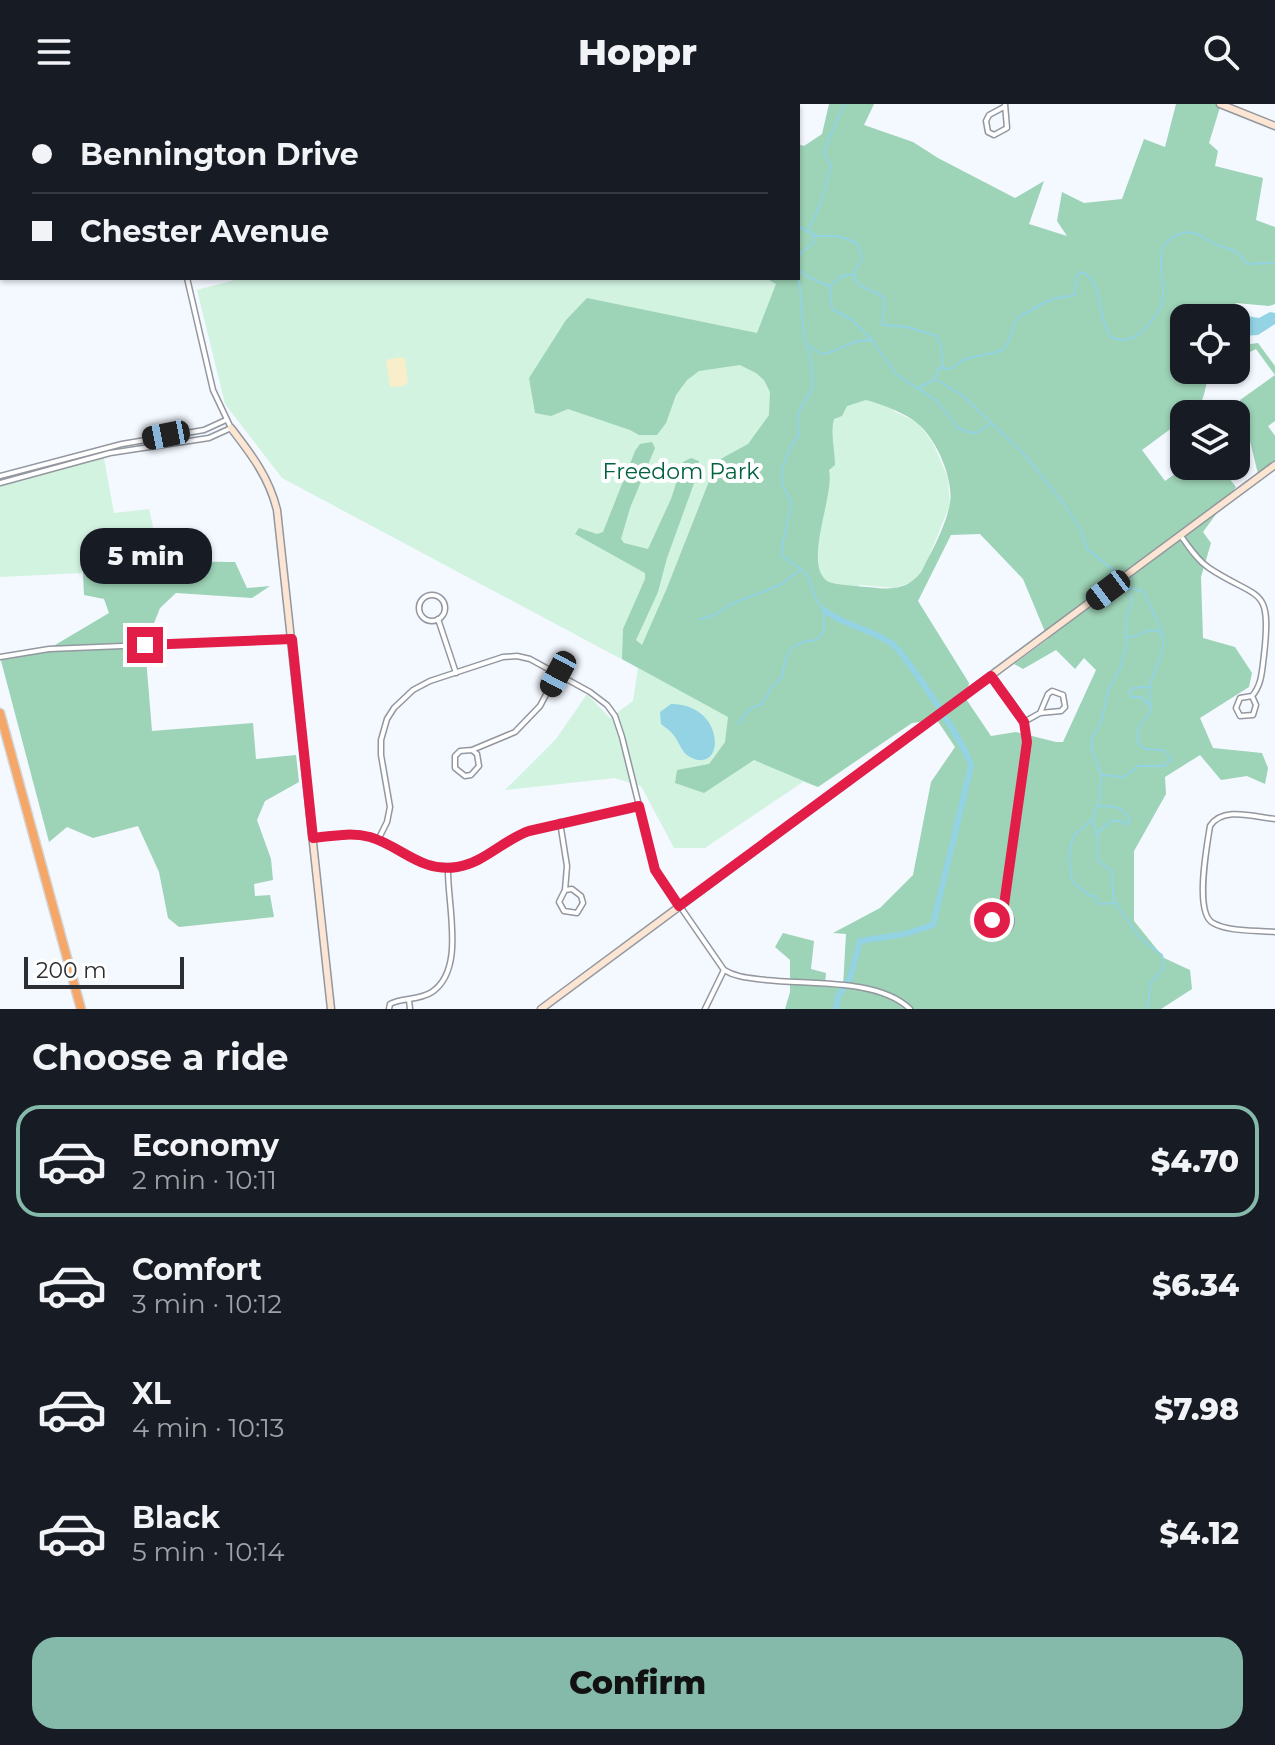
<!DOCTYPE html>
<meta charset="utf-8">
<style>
body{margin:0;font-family:Montserrat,sans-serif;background:#20242c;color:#f1f3f6;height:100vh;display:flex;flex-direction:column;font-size:30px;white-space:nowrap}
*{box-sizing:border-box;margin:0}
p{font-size:26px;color:#9ea1a6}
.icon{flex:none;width:44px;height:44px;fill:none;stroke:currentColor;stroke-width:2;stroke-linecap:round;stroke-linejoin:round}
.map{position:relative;height:905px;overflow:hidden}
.side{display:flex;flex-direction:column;background:#171b24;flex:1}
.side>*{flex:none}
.top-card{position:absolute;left:0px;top:0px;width:800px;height:176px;box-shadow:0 2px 6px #0004;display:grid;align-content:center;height:176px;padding:0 32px;background:#171b24}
.buttons{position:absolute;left:1170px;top:200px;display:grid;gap:16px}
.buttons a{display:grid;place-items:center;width:80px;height:80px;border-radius:16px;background:#171b24;box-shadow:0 2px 6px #0004;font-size:40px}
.scale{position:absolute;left:24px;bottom:20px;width:160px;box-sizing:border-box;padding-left:8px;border:4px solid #2c2e31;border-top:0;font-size:22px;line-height:28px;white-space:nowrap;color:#2c2e31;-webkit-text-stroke:6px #fff;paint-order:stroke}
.end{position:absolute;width:36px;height:36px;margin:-18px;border:10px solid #e11d48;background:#fff;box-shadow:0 0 0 4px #fff}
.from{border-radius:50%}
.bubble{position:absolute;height:56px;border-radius:24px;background:#171b24;box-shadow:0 2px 6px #0004;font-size:26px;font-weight:800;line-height:56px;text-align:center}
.car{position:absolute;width:24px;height:48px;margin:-24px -12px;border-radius:10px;box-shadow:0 0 6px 2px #0007;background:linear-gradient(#222 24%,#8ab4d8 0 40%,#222 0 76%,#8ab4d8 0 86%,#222 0)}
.top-card b{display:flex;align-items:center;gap:28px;height:76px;font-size:30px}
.top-card b+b{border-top:2px solid #363941}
.top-card i{width:20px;height:20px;background:#f1f3f6}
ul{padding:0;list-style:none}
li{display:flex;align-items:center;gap:24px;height:112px;margin:0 16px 12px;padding:0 16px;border:4px solid transparent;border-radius:24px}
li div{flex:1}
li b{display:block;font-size:30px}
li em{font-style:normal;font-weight:800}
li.current{border-color:#85baab}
li>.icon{width:72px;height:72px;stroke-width:1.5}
h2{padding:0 32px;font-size:36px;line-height:96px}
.action{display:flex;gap:16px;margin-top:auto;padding:16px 32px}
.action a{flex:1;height:92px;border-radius:24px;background:#85baab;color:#111;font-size:32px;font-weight:800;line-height:92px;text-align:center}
header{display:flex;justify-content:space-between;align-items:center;height:104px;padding:0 32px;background:#171b24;font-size:36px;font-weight:800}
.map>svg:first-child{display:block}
.green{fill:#d3f3e1;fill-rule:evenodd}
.forest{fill:#9dd3b6;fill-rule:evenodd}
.sand{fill:#f8eec9}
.water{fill:#94d3e4}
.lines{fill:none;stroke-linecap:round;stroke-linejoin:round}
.stream{stroke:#94d3e4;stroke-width:2}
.canal{stroke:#94d3e4;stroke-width:6}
.street-casing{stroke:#93979f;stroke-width:7}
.secondary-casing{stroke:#93979f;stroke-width:9}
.highway-casing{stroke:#d5d5d6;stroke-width:11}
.street{stroke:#fff;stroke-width:4}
.secondary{stroke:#fce5d2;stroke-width:6}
.highway{stroke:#f5a769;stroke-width:8}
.route{stroke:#e11d48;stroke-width:10}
.labels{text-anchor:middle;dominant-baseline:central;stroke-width:8;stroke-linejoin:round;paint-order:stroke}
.park-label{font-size:22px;fill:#00623f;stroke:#fff}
</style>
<header><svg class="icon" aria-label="menu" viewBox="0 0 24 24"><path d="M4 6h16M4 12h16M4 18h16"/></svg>Hoppr<svg class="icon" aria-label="search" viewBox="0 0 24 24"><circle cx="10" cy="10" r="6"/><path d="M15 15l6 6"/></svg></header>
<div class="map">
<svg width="1275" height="905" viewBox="0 0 1275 905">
<rect width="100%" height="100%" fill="#f4f8ff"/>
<g class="green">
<path d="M242 174H798L894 307 918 319 933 339 948 374 950 401 927 457 915 477 895 484 859 481 818 683 803 678 705 744H674L641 682 615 674 505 686 556 635 587 590 610 614 633 597 638 564 282 374 225 300 197 186ZM729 614 754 656 709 660 725 638Z"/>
<path d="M103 349 114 409 149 405 161 459 98 463 83 469 0 473V375Z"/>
</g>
<g class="forest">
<path d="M483 0H752L753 2H485Z"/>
<path d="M829 0H874L864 21 913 38 938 54 1015 94 1044 77 1029 120 1067 132 1057 117 1062 88 1084 99 1122 95 1144 35 1165 43 1176 0H1221L1209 39 1218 47 1215 62 1263 74 1256 116 1275 123V200L1269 202 1236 199 1227 209 1228 214H1184V266H1217L1209 270C1204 286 1204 310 1184 310V315L1142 346 1165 377 1186 362H1220L1236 383 1203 428 1211 439 1201 473 1203 534 1235 543 1252 569 1249 583 1200 614 1213 644 1262 649 1268 664 1265 680 1247 672 1221 676 1200 651 1165 673 1166 690 1134 747V817L1164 854 1190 866 1192 885 1161 905H785L790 888V856L775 843 783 829 814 837 811 865 826 869 825 881 843 883 846 830 833 829 880 804 913 771 931 678 955 643 937 616 912 619 818 683 754 656 704 689 675 679 677 666 709 660 725 638 728 613 622 555 623 525 645 475V469L575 430 579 424 597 430 603 428 635 347 640 340 652 338 655 344 630 404 621 435 624 439 648 445 671 395 683 358 691 354 699 357 697 371 667 454 658 488 636 536 642 541 667 484 717 357 748 340 769 311 770 288 764 276 756 269 740 261 699 267 687 276 676 291 666 319 657 331H639L630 326 568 305 551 312 535 309 529 274 566 216 587 194 757 229 776 180 766 174H798V40L804 42 822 30ZM866 296C882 300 905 309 917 319 936 334 954 375 950 399 946 422 932 447 921 468 910 483 895 486 877 484 869 483 834 481 829 478 801 463 835 392 829 366L835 361C835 346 830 330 834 315L842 312 847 302ZM980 430 1023 475 1048 535 1014 560 1023 565 1056 546 1075 565 1084 554 1096 566 1063 638H1056L1016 628 991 632 966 595 969 579 918 497 951 431Z"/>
<path d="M1258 239 1275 262V317L1268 322 1275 332V357L1258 370 1240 296 1275 271 1256 245 1236 255V242Z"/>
<path d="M235 458 247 484 270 482 252 494 176 489 160 504 145 542 152 627 253 619 256 655 296 651 299 678 265 697 257 716 271 755 273 776 254 780 255 792 270 791 274 813 179 823 168 814 159 768 138 722 93 734 67 723 49 738 0 553 45 547 109 509 104 495 84 491 83 469C125 452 189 458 235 458Z"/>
</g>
<path class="sand" d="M401 253 405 255 408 278 404 282 390 283 386 256Z"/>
<g class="water">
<path d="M1270 208 1275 209V220L1258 231 1243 232 1238 218 1240 211 1259 214Z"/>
<path d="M671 600C727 600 725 672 690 653 682 649 680 640 675 633 671 627 666 624 661 620L660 608Z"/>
</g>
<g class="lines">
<g class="stream">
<path d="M627 0V2"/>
<path d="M608 2 610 0"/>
<path d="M798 122 817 132H838L857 139 862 153C861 157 858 161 856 165 848 185 874 184 884 194L883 221 907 223 937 232 941 242 943 263"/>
<path d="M808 126 821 99 831 62 824 49C829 33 837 16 845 0"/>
<path d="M798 156 801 149 814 138 813 131"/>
<path d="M800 166 806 172 829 182"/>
<path d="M830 182 832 205 852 216 872 236 897 271 937 297 957 323 967 328 977 329 990 320"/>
<path d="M830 182 842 172 854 170"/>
<path d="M809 242 822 250C840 248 854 233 872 237"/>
<path d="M943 264 950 265 965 255 1001 247 1007 241 1015 219 1020 212 1052 195 1075 191 1076 174 1080 168C1104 173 1095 210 1111 233 1121 238 1131 236 1140 229 1149 221 1158 211 1162 199 1168 175 1148 144 1177 131 1193 124 1198 131 1211 138 1229 149 1231 138 1247 160L1275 159"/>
<path d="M935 275 962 291 1022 348 1062 397 1080 425 1087 445 1121 472"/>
<path d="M920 283 935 275 938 264H942"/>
<path d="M1125 477 1130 486 1132 498 1126 513V543L1120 565 1109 584 1101 618 1092 634V646L1101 671 1100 693 1093 715 1098 734 1097 756 1112 767 1113 790 1116 800 1140 834 1162 851 1164 864 1150 879 1148 905"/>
<path d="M699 515C710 514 721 508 729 501L780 481 800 466"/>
<path d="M1128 533C1139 535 1148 520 1161 529"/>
<path d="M1148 583 1133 584 1129 588 1131 593H1141L1149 601"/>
<path d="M738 620 751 604 762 600 773 581 782 573C787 548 788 538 817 536L824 527V506C813 496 813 482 806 470 799 460 787 460 781 449L791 400C790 391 785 389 783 381 778 367 790 341 799 331 794 311 801 303 810 289 817 276 808 244 804 232L798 162"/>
<path d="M1102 671 1124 673 1138 662H1165L1171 655 1164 646 1145 645 1138 639V625L1151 607C1150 599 1148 591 1150 582 1153 566 1165 552 1163 534 1160 517 1150 504 1144 488L1129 483"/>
<path d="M1093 715 1073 732 1069 753 1072 777 1090 792H1095L1100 800 1115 799"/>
<path d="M1098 729 1110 717H1121L1126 721 1130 717C1125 702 1113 702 1098 702"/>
</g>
<path class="canal" d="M824 506C843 521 870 525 891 539 904 547 969 646 971 662L933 821 905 830 860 837 850 874 838 892 836 905"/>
<defs>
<g id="street">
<path d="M145 0 146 2"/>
<path d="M486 0 488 2"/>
<path d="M1004 3 989 11 986 17 988 28 994 31 1007 24 1005 0"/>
<path d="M0 372 122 340 204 326 226 316"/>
<path d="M0 379 110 349 209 334 231 324 213 286 187 174"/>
<path d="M1181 432C1189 443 1197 456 1209 464 1259 497 1272 480 1264 551 1262 566 1262 581 1252 592L1240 594 1236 604 1240 612 1253 611 1256 601 1252 592"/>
<circle cx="432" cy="504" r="13"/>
<path d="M438 515 456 569"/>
<path d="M0 553 49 545 292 535"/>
<path d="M991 572C1005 590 1023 608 1027 631L1004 801C1009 809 1015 816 1009 825L1001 827 993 821 992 816 1004 801"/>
<path d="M1024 618 1040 609 1061 607 1065 603 1063 591 1052 587 1048 590 1040 609"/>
<path d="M472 646 477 650 479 662 471 671 465 672 455 664V652L460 647 472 646 515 628 540 602 557 570"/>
<path d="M1275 715C1254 713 1223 702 1210 722 1207 742 1194 809 1213 819 1229 828 1257 826 1275 828"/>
<path d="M560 718 567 762 565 786 559 798 564 807 577 809 583 799 581 792 572 785 565 786"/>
<path d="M313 734C333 732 351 728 370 733 401 742 421 769 457 763 484 759 504 736 529 727L639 702"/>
<path d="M378 736 387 718 390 703 381 651V636L387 615 394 604 413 586 430 577 503 553 517 552 530 555 590 588 607 601 615 612 622 633 655 766 724 866C737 874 752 874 766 876 808 881 878 874 910 905"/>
<path d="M409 896 410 905"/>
<path d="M389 905 390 900C403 893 418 897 432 888 466 865 447 801 448 764"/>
<path d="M705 905 724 866"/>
</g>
<g id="secondary">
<path d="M1220 0 1275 22"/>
<path d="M231 324C251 350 269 373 277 406L331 905"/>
<path d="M541 905 1275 361"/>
</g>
<path id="highway" d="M0 609 81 905"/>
</defs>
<use href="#street" class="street-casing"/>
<use href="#secondary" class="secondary-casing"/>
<use href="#highway" class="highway-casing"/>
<use href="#street" class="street"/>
<use href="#secondary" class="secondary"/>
<use href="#highway" class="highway"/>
</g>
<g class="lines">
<path class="route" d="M145 541 292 535 313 734C332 732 351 728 370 733 401 742 421 769 457 763 484 759 503 736 529 727L639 702 655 766 679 802 991 572 1024 618 1027 638 1004 801 992 816"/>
</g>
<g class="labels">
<g class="park-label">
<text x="681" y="367">Freedom Park</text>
</g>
</g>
</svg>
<div class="buttons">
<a><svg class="icon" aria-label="locate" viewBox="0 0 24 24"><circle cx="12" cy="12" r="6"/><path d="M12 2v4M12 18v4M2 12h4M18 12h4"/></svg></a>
<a><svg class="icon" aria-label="layers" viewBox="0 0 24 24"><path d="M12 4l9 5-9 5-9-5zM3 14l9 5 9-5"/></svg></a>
</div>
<div class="scale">200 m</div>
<i class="end from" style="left:992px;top:816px"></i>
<i class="end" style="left:145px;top:541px"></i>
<div class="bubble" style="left:80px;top:424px;width:132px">5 min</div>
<i class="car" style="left:166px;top:331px;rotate:259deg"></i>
<i class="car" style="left:1108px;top:486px;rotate:233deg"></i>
<i class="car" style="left:558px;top:570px;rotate:208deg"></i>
<div class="top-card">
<b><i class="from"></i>Bennington Drive</b>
<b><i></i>Chester Avenue</b>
</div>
</div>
<section class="side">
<h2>Choose a ride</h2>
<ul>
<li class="current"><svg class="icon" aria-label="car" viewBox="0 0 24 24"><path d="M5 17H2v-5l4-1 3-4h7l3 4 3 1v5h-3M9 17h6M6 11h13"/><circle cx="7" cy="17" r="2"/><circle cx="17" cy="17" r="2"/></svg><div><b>Economy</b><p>2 min · 10:11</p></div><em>$4.70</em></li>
<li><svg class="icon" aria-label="car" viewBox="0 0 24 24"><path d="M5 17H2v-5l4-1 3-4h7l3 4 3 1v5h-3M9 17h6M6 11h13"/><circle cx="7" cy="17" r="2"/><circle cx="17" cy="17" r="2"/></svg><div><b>Comfort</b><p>3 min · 10:12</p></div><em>$6.34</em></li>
<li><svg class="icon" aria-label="car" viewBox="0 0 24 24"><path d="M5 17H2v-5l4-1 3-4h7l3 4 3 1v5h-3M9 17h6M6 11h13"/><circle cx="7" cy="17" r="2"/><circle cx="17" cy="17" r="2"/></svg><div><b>XL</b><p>4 min · 10:13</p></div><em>$7.98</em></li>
<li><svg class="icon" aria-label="car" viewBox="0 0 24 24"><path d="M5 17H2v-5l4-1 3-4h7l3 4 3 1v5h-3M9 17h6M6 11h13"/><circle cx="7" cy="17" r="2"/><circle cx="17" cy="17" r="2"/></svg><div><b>Black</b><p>5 min · 10:14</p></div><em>$4.12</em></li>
</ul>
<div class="action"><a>Confirm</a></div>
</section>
